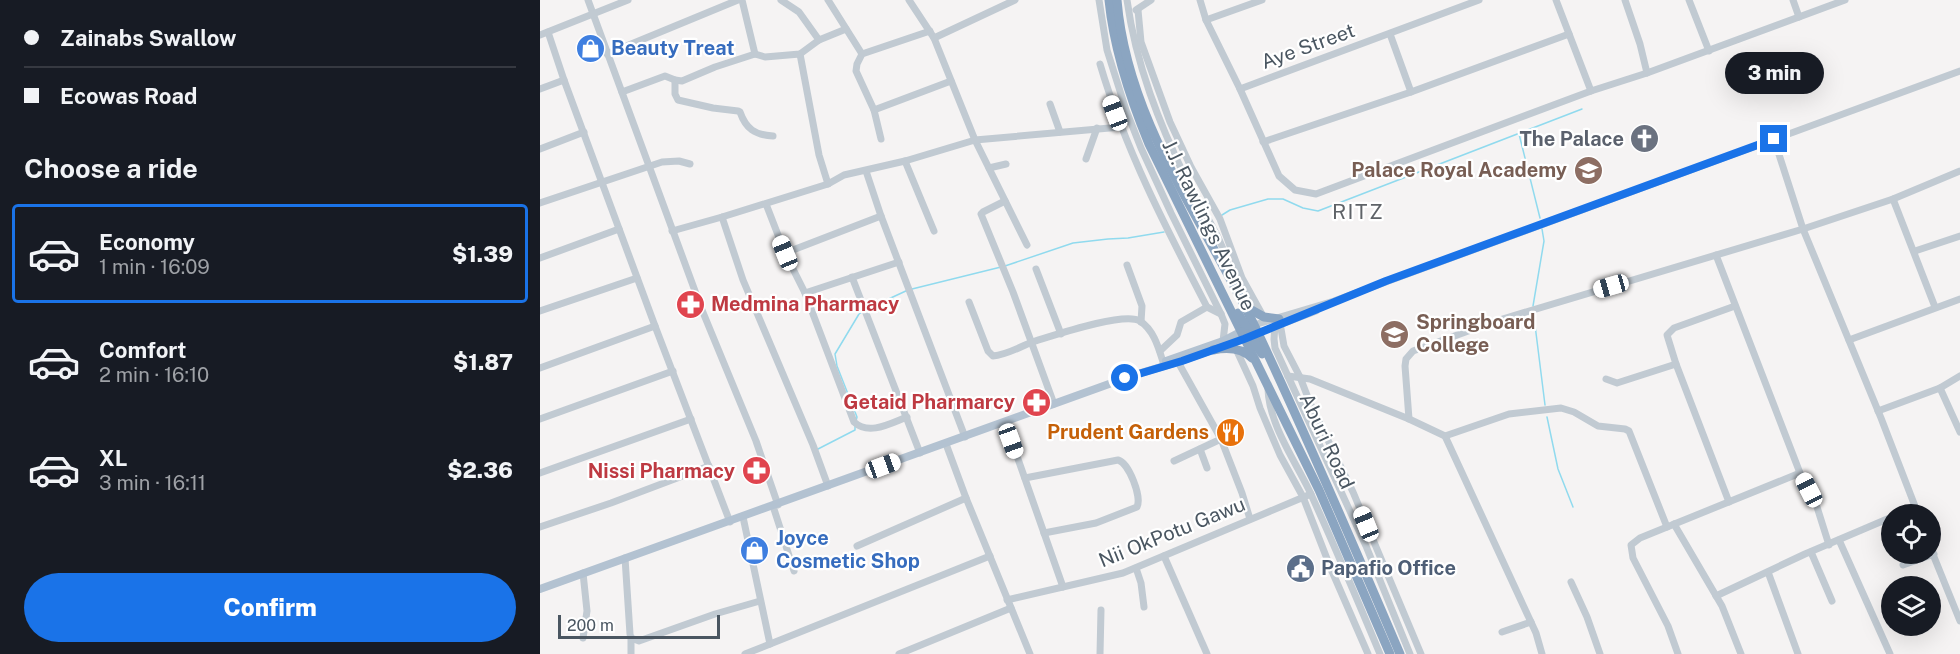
<!DOCTYPE html>
<meta charset="utf-8">
<style>
body{margin:0;font-family:"Public Sans",sans-serif;background:#20242c;color:#f1f3f6;height:100vh;display:flex;flex-direction:column;font-size:22px;white-space:nowrap}
*{box-sizing:border-box;margin:0}
p{font-size:20px;color:#9ea1a6}
.icon{flex:none;width:33px;height:33px;fill:none;stroke:currentColor;stroke-width:2;stroke-linecap:round;stroke-linejoin:round}
.map{position:relative;flex:1;overflow:hidden}
.panel{display:flex;flex-direction:column;background:#171b24;width:540px}
.panel>*{flex:none}
.guide{display:grid;align-content:center;height:132px;padding:0 24px;background:#171b24}
.tools{position:absolute;left:1341px;top:504px;display:grid;gap:12px}
.tools a{display:grid;place-items:center;width:60px;height:60px;border-radius:50%;background:#171b24;box-shadow:0 6px 24px #0002;font-size:30px}
.scale{position:absolute;left:18px;bottom:15px;width:162px;box-sizing:border-box;padding-left:6px;border:3px solid #4a5661;border-top:0;font-size:16px;line-height:21px;white-space:nowrap;color:#4a5661;-webkit-text-stroke:4px #fff;paint-order:stroke}
.end{position:absolute;width:27px;height:27px;margin:-14px;border:8px solid #1a73e8;background:#fff;box-shadow:0 0 0 3px #fff}
.from{border-radius:50%}
.bubble{position:absolute;height:42px;border-radius:21px;background:#171b24;box-shadow:0 6px 24px #0002;font-size:20px;font-weight:800;line-height:42px;text-align:center}
.car{position:absolute;width:18px;height:36px;margin:-18px -9px;border-radius:8px;box-shadow:0 0 4px 2px #0007;background:linear-gradient(#fff 24%,#345 0 40%,#fff 0 76%,#345 0 86%,#fff 0)}
.guide b{display:flex;align-items:center;gap:21px;height:57px;font-size:22px}
.guide b+b{border-top:2px solid #363941}
.guide i{width:15px;height:15px;background:#f1f3f6}
ul{padding:0;list-style:none}
li{display:flex;align-items:center;gap:18px;height:99px;margin:0 12px 9px;padding:0 12px;border:3px solid transparent;border-radius:6px}
li div{flex:1}
li b{display:block;font-size:22px}
li em{font-style:normal;font-weight:800}
li.selected{border-color:#1a73e8}
li>.icon{width:54px;height:54px;stroke-width:1.5}
h2{padding:0 24px;font-size:27px;line-height:72px}
.primary-button{display:flex;gap:12px;margin-top:auto;padding:12px 24px}
.primary-button a{flex:1;height:69px;border-radius:36px;background:#1a73e8;color:#fff;font-size:24px;font-weight:800;line-height:69px;text-align:center}
main{display:flex;flex:1;min-height:0}
.map>svg:first-child{display:block}
.lines{fill:none;stroke-linecap:round;stroke-linejoin:round}
.stream{stroke:#90daee;stroke-width:1.5}
.minor{stroke:#c1cad2;stroke-width:7}
.major{stroke:#b3c2d1;stroke-width:8}
.highway{stroke:#8ba5c1;stroke-width:9}
.route{stroke:#1a73e8;stroke-width:8}
.labels{text-anchor:middle;dominant-baseline:central;stroke-width:4.5;stroke-linejoin:round;paint-order:stroke}
.street-label{font-size:20px;fill:#4a5661;stroke:#fff}
.shop-label{font-size:20px;font-weight:bold;fill:#366cbe;stroke:#fff;text-anchor:start}
.worship-label{font-size:20px;font-weight:bold;fill:#5b616d;stroke:#fff;text-anchor:end}
.education-label{font-size:20px;font-weight:bold;fill:#785e54;stroke:#fff;text-anchor:end}
.health-label{font-size:20px;font-weight:bold;fill:#be3a42;stroke:#fff;text-anchor:end}
.food-label{font-size:20px;font-weight:bold;fill:#c56008;stroke:#fff;text-anchor:end}
.service-label{font-size:20px;font-weight:bold;fill:#4e5e75;stroke:#fff;text-anchor:start}
.neighbourhood-label{font-size:21px;letter-spacing:1.5px;fill:#5f6368;stroke:#fff}
</style>
<main>
<section class="panel">
<div class="guide">
<b><i class="from"></i>Zainabs Swallow</b>
<b><i></i>Ecowas Road</b>
</div>
<h2>Choose a ride</h2>
<ul>
<li class="selected"><svg class="icon" aria-label="car" viewBox="0 0 24 24"><path d="M5 17H2v-5l4-1 3-4h7l3 4 3 1v5h-3M9 17h6M6 11h13"/><circle cx="7" cy="17" r="2"/><circle cx="17" cy="17" r="2"/></svg><div><b>Economy</b><p>1 min · 16:09</p></div><em>$1.39</em></li>
<li><svg class="icon" aria-label="car" viewBox="0 0 24 24"><path d="M5 17H2v-5l4-1 3-4h7l3 4 3 1v5h-3M9 17h6M6 11h13"/><circle cx="7" cy="17" r="2"/><circle cx="17" cy="17" r="2"/></svg><div><b>Comfort</b><p>2 min · 16:10</p></div><em>$1.87</em></li>
<li><svg class="icon" aria-label="car" viewBox="0 0 24 24"><path d="M5 17H2v-5l4-1 3-4h7l3 4 3 1v5h-3M9 17h6M6 11h13"/><circle cx="7" cy="17" r="2"/><circle cx="17" cy="17" r="2"/></svg><div><b>XL</b><p>3 min · 16:11</p></div><em>$2.36</em></li>
</ul>
<div class="primary-button"><a>Confirm</a></div>
</section>
<div class="map">
<svg width="1420" height="654" viewBox="0 0 1420 654">
<rect width="100%" height="100%" fill="#f5f3f3"/>
<g class="lines">
<g class="stream">
<path d="M979 134 1000 218"/>
<path d="M682 215 690 210 728 199H743L763 208 778 211 1042 109"/>
<path d="M465 266 533 243 568 239 588 238 624 232"/>
<path d="M372 289 461 267"/>
<path d="M993 306 1004 241 1002 229"/>
<path d="M329 308 368 290"/>
<path d="M994 317 1005 405"/>
<path d="M1007 417 1018 469 1033 507"/>
<path d="M316 421 317 417 297 366 295 354 319 314 322 312"/>
<path d="M278 449 315 430V426"/>
</g>
<g class="minor">
<path d="M48 0 162 310 216 441 238 505"/>
<path d="M202 0 215 54"/>
<path d="M241 0 259 12 279 40"/>
<path d="M288 0 322 54"/>
<path d="M369 0 394 38 435 140 487 245"/>
<path d="M559 0 567 50 586 110 601 148 631 213 681 314 685 324 683 341"/>
<path d="M587 0C596 65 619 123 647 181 660 208 686 242 689 272"/>
<path d="M660 0 666 20 700 89 939 0"/>
<path d="M1016 0 1051 91"/>
<path d="M1085 0 1100 44 1107 73 1305 0"/>
<path d="M1149 0 1169 51"/>
<path d="M1253 0 1259 17"/>
<path d="M596 10 611 0"/>
<path d="M598 10 601 42 630 122 651 167 680 219 702 278 723 316"/>
<path d="M666 20 722 0"/>
<path d="M8 32 24 80 115 326 190 522"/>
<path d="M850 34 871 92"/>
<path d="M0 35 88 0"/>
<path d="M394 38 475 0"/>
<path d="M67 54 198 0"/>
<path d="M260 54 279 155 288 184"/>
<path d="M560 64C585 149 626 228 667 307L681 314"/>
<path d="M135 80V94L138 100 173 108 198 111 200 112C206 129 215 135 233 136"/>
<path d="M0 89 24 80"/>
<path d="M700 89 739 176 755 190 776 194 1051 91 1107 73"/>
<path d="M82 92 125 76 135 80 142 81 175 67 215 54 225 57 260 54 279 40 306 29"/>
<path d="M510 104 520 132"/>
<path d="M334 110 411 81"/>
<path d="M341 139 334 110 316 71 317 64 322 54 390 31"/>
<path d="M1234 139 1263 229 1341 418 1378 514"/>
<path d="M723 142 871 92 1029 34"/>
<path d="M0 149 44 132"/>
<path d="M546 159 557 128"/>
<path d="M365 161 394 231"/>
<path d="M449 168 466 164"/>
<path d="M326 171 341 216 425 437"/>
<path d="M1353 199 1395 307"/>
<path d="M465 201 443 212 441 214 473 292 514 404"/>
<path d="M0 203 122 162 139 161 150 164"/>
<path d="M226 204 245 253 265 293 314 422C329 436 351 423 367 417"/>
<path d="M182 217 203 280 273 445 288 486"/>
<path d="M132 231 182 217 288 184 304 175 365 161 435 140 581 127"/>
<path d="M1375 251 1420 236"/>
<path d="M245 253 341 216"/>
<path d="M1176 255 1260 473 1277 507 1289 545"/>
<path d="M0 258 79 229"/>
<path d="M587 265 602 306 601 322"/>
<path d="M496 269 521 334"/>
<path d="M312 277 380 453"/>
<path d="M265 293 359 262"/>
<path d="M429 302 448 351 453 356C466 355 480 347 492 342 512 336 584 311 600 321 615 331 619 350 624 365"/>
<path d="M0 311 97 278"/>
<path d="M740 323 744 346 760 377 770 403 813 492 881 654"/>
<path d="M714 325 794 301 1420 71"/>
<path d="M735 325 734 339 735 348 826 546 870 654"/>
<path d="M718 333 776 311"/>
<path d="M1309 340 1420 299"/>
<path d="M696 349 713 386 720 408 740 455 763 497 791 569 828 654"/>
<path d="M620 351 637 335 641 322 667 307"/>
<path d="M638 362 681 439 702 493 710 519"/>
<path d="M0 368 115 326"/>
<path d="M748 376 770 379 869 419 905 436 996 633 1002 654"/>
<path d="M1066 379 1077 383 1136 364"/>
<path d="M1400 388 1420 432"/>
<path d="M728 389C729 424 754 459 769 490 794 544 817 599 840 654"/>
<path d="M1338 411 1400 388 1420 376"/>
<path d="M0 419 133 371"/>
<path d="M869 419 865 366 866 359 873 351 956 321 1263 229 1353 199 1420 171"/>
<path d="M465 422 523 587"/>
<path d="M905 436 969 414 1021 408 1034 412 1058 426 1085 429 1089 431 1127 527"/>
<path d="M406 444 426 498 490 654"/>
<path d="M660 449 667 468"/>
<path d="M634 461 681 439"/>
<path d="M0 473 151 419"/>
<path d="M485 478 578 460C589 463 602 497 597 507L556 523 504 533"/>
<path d="M1189 502 1136 364 1127 335 1134 328 1195 306"/>
<path d="M233 506 254 571"/>
<path d="M1357 514 1374 506"/>
<path d="M203 517 230 644"/>
<path d="M1134 524 1182 606 1201 654"/>
<path d="M0 527 71 503 169 466"/>
<path d="M1299 540 1350 654"/>
<path d="M317 546 426 498"/>
<path d="M1390 547 1420 621"/>
<path d="M1271 552 1292 601"/>
<path d="M624 556 667 654"/>
<path d="M85 558 90 634 91 638 99 641 175 614 220 601"/>
<path d="M1363 565 1394 554"/>
<path d="M596 568 601 583 604 607"/>
<path d="M1228 572 1258 654"/>
<path d="M1031 582 1047 617 1060 654"/>
<path d="M1176 596 1265 554 1352 517"/>
<path d="M467 600 583 573 771 494"/>
<path d="M962 632 991 622"/>
<path d="M43 638 47 611 43 573"/>
<path d="M91 654V638"/>
<path d="M205 654 450 556"/>
<path d="M359 654 471 608"/>
<path d="M560 654 561 610"/>
<path d="M1138 654 1128 626 1093 558 1091 545 1100 538 1127 527 1260 473"/>
</g>
<g class="major">
<path d="M626 361 683 341 706 329"/>
<path d="M0 589 594 375 638 362 709 337"/>
</g>
<g class="highway">
<path d="M569 0C574 50 590 98 609 144L779 490 850 654"/>
<path d="M577 0C587 123 667 225 718 333 768 439 814 546 860 654"/>
<path d="M706 307 724 317 739 319"/>
<path d="M698 313 707 328 718 333"/>
<path d="M702 332 711 336 722 354"/>
<path d="M673 350C687 347 701 347 712 358"/>
</g>
</g>
<g class="lines">
<path class="route" d="M585 378 642 361 704 339 846 281 1234 139"/>
</g>
<defs>
<symbol id="shop-disc" viewBox="-11 -11 22 22"><circle r="9.5" fill="#3f7fe0" stroke="#fff"/><path d="M-5-2.5h2.3a2.7 3.5 0 0 1 5.4 0H5L5.5 6h-11ZM-1.5-2.5h3a1.5 2.3 0 0 0-3 0Z" fill="#fff"/></symbol>
<symbol id="church-disc" viewBox="-11 -11 22 22"><circle r="9.5" fill="#6b7280" stroke="#fff"/><path d="M-1.2-6h2.4v3.5h3.3v2.4h-3.3V6h-2.4V-.1h-3.3v-2.4h3.3Z" fill="#fff"/></symbol>
<symbol id="school-disc" viewBox="-11 -11 22 22"><circle r="9.5" fill="#8d6e63" stroke="#fff"/><path d="M0-5L7-2L0 1L-7-2ZM-4 1L0 2.5L4 1V4Q0 6-4 4Z" fill="#fff"/></symbol>
<symbol id="pharmacy-disc" viewBox="-11 -11 22 22"><circle r="9.5" fill="#e0444e" stroke="#fff"/><path d="M-2-6h4v4h4v4h-4v4h-4v-4h-4v-4h4Z" fill="#fff"/></symbol>
<symbol id="restaurant-disc" viewBox="-11 -11 22 22"><circle r="9.5" fill="#e8710a" stroke="#fff"/><path d="M-5-6h1v4h1v-4h1v4h1v-4h1v5L-1.5 .5V6h-2V.5L-5-1ZM5-6V6H3V1.5H1.5Q1.5-4 5-6Z" fill="#fff"/></symbol>
<symbol id="civic-disc" viewBox="-11 -11 22 22"><circle r="9.5" fill="#5c6f8a" stroke="#fff"/><path d="M-.6-6.5H3V-4.5H.6V-3L4-1V1h2V6H-6V1h2V-1L-.6-3ZM-1.2 2.5V6h2.4V2.5Z" fill="#fff"/></symbol>
</defs>
<g fill-rule="evenodd">
<use href="#shop-disc" x="34" y="32" width="33" height="33"/>
<use href="#church-disc" x="1088" y="122" width="33" height="33"/>
<use href="#school-disc" x="1032" y="154" width="33" height="33"/>
<use href="#pharmacy-disc" x="134" y="288" width="33" height="33"/>
<use href="#school-disc" x="838" y="318" width="33" height="33"/>
<use href="#pharmacy-disc" x="480" y="386" width="33" height="33"/>
<use href="#restaurant-disc" x="674" y="416" width="33" height="33"/>
<use href="#pharmacy-disc" x="200" y="454" width="33" height="33"/>
<use href="#shop-disc" x="198" y="534" width="33" height="33"/>
<use href="#civic-disc" x="744" y="552" width="33" height="33"/>
</g>
<g class="labels">
<g class="street-label">
<text transform="translate(768 46) rotate(-20)">Aye Street</text>
<text transform="translate(669 225) rotate(64)">J.J. Rawlings Avenue</text>
<text transform="translate(787 441) rotate(65)">Aburi Road</text>
<text transform="translate(632 532) rotate(-22)">Nii OkPotu Gawu</text>
</g>
<g class="shop-label">
<text x="71" y="48">Beauty Treat</text>
<text x="236" y="538">Joyce<tspan x="236" dy="23">Cosmetic Shop</tspan></text>
</g>
<g class="worship-label">
<text x="1084" y="139">The Palace</text>
</g>
<g class="education-label">
<text x="1027" y="170">Palace Royal Academy</text>
<text x="876" y="322" text-anchor="start">Springboard<tspan x="876" dy="23">College</tspan></text>
</g>
<g class="health-label">
<text x="171" y="304" text-anchor="start">Medmina Pharmacy</text>
<text x="475" y="402">Getaid Pharmarcy</text>
<text x="195" y="471">Nissi Pharmacy</text>
</g>
<g class="food-label">
<text x="669" y="432">Prudent Gardens</text>
</g>
<g class="service-label">
<text x="781" y="568">Papafio Office</text>
</g>
<g class="neighbourhood-label">
<text x="818" y="211">RITZ</text>
</g>
</g>
</svg>
<div class="tools">
<a><svg class="icon" aria-label="locate" viewBox="0 0 24 24"><circle cx="12" cy="12" r="6"/><path d="M12 2v4M12 18v4M2 12h4M18 12h4"/></svg></a>
<a><svg class="icon" aria-label="layers" viewBox="0 0 24 24"><path d="M12 4l9 5-9 5-9-5zM3 14l9 5 9-5"/></svg></a>
</div>
<div class="scale">200 m</div>
<i class="end from" style="left:585px;top:378px"></i>
<i class="end" style="left:1234px;top:139px"></i>
<div class="bubble" style="left:1185px;top:52px;width:99px">3 min</div>
<i class="car" style="left:575px;top:113px;rotate:339deg"></i>
<i class="car" style="left:245px;top:253px;rotate:338deg"></i>
<i class="car" style="left:1071px;top:286px;rotate:254deg"></i>
<i class="car" style="left:471px;top:441px;rotate:160deg"></i>
<i class="car" style="left:343px;top:466px;rotate:70deg"></i>
<i class="car" style="left:1269px;top:490px;rotate:333deg"></i>
<i class="car" style="left:826px;top:524px;rotate:338deg"></i>
</div>
</main>
